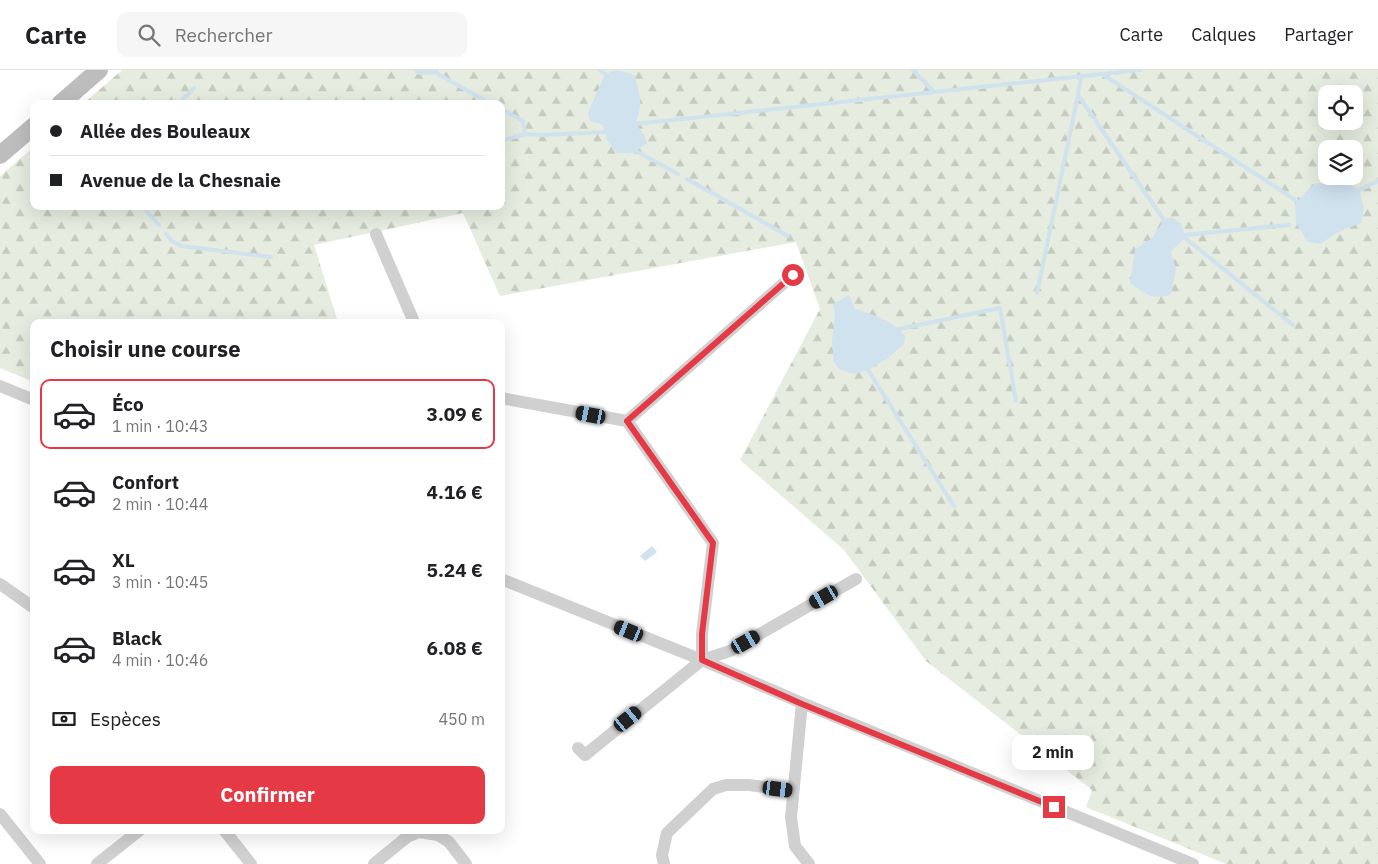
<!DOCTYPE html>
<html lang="fr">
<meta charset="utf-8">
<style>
body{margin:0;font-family:"IBM Plex Sans",sans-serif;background:#f6f6f6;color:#202124;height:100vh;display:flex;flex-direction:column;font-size:19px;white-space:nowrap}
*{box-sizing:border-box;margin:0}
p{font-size:16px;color:#757577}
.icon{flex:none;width:28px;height:28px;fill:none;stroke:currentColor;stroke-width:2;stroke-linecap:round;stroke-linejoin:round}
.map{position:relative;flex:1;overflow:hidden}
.sheet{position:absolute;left:30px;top:249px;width:475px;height:515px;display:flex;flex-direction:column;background:#fff;border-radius:10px;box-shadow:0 5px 20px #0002}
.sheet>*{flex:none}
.banner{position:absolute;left:30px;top:30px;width:475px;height:110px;border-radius:10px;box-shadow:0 5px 20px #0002;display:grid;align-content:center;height:110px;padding:0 20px;background:#fff}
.buttons{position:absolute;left:1318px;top:15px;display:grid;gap:10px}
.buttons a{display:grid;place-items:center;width:45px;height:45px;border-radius:10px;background:#fff;box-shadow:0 5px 20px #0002;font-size:25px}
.end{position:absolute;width:22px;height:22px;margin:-11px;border:6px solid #e63946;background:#fff;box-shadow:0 0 0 2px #fff}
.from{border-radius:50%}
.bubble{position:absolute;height:35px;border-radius:10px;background:#fff;box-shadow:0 5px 20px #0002;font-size:16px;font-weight:800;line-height:35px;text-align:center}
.car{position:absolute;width:15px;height:30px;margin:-15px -8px;border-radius:6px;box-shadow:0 0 4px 1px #0007;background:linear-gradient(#222 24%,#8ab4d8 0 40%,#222 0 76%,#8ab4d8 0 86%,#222 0)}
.banner b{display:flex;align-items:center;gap:18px;height:48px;font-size:19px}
.banner b+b{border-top:1px solid #e0e0e0}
.banner i{width:12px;height:12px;background:#202124}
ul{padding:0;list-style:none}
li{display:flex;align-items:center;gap:15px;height:70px;margin:0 10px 8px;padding:0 10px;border:2px solid transparent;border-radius:10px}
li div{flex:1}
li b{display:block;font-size:19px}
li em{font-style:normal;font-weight:800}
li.selected{border-color:#e63946}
li>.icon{width:45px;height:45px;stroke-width:1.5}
h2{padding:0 20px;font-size:22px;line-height:60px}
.pay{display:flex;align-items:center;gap:12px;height:55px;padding:0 20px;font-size:19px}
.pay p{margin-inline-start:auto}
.button{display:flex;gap:10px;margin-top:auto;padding:10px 20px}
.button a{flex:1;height:58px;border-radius:10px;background:#e63946;color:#fff;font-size:20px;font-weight:800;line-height:58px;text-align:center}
header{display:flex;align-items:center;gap:30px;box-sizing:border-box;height:70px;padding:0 25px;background:#fff;border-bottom:1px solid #e0e0e0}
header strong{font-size:24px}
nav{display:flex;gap:28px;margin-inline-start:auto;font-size:18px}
.search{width:350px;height:45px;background:#f6f6f6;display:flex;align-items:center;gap:12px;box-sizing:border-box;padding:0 18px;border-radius:10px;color:#757577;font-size:19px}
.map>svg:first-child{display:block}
.forest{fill:url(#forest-firs);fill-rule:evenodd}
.water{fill:#cfe2ee}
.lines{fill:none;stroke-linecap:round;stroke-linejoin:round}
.stream{stroke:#cfe2ee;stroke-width:4}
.minor{stroke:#d0d0d0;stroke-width:12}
.secondary{stroke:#bdbdbd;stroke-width:18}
.route{stroke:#e63946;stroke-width:6}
</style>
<header>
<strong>Carte</strong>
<div class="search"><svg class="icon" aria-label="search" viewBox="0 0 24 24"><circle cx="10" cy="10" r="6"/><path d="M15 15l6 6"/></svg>Rechercher</div>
<nav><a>Carte</a><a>Calques</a><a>Partager</a></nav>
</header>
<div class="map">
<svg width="1378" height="794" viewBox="0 0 1378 794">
<defs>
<pattern id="forest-firs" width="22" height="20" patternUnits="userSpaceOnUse" patternTransform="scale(1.25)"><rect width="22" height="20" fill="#e6ecdf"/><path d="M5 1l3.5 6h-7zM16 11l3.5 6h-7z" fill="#c6cbc0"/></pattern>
</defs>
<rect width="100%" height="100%" fill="#fff"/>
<path class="forest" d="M122 0H1378V794H1226L1086 737 1092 720 926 591 844 480 740 390 820 239 796 172 500 226 463 143 314 175 338 252H34V312L0 298V106L34 77V136H501V34H83ZM1326 24H1354V51H1326ZM1326 79H1354V106H1326Z"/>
<g class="water">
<path d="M412 0H439L438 4 419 5Z"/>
<path d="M618 0 634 5C637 16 643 30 639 42 638 47 636 49 636 54L644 65 647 73 634 83H617L607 70 603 55 590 51 588 43 605 4Z"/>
<path d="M1333 111 1349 114 1359 120 1364 138 1361 153 1340 161 1320 174 1308 172 1296 153 1295 134 1314 114Z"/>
<path d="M1172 147 1182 155 1185 168 1171 181 1176 200 1171 224C1153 232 1144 223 1130 213L1135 179 1152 168 1164 150Z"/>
<path d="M849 225 855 239C874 245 892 250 905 266L904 274 888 288 868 300 855 304 839 299 834 292 832 272 835 244 833 234Z"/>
<path d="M652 476 657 482 645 491 640 486Z"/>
</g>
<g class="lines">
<g class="stream">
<path d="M600 0 605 4"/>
<path d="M913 0 934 22"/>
<path d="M438 4 491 34"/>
<path d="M1102 4 1297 131"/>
<path d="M1081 6 1078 25 1164 150"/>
<path d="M178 34 194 18"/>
<path d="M501 39 523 51 525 64"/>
<path d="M636 54 1140 0"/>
<path d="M501 71 525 64 542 65 605 62"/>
<path d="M636 81 678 104"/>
<path d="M687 109 788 166"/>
<path d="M1359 120 1378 111"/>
<path d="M142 136 159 155"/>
<path d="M166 164 172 171 181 176 271 187"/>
<path d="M1184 165 1289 155"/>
<path d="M1185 168 1293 255"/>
<path d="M1037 223 1078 25"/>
<path d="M899 259 1000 238 1016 331"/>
<path d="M868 300 954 436"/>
</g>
<g class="minor">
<path d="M376 164 414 252"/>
<path d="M0 316 34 330"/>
<path d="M501 328 627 351 713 473 702 564V590"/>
<path d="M627 351 793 205"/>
<path d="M501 509 702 590 802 633 1193 794"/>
<path d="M0 514 34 538"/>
<path d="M802 633 791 747 795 776 809 794"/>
<path d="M578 678 585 685 702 590 730 581 856 509"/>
<path d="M0 744 40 794"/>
<path d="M224 760 251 794"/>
<path d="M97 794 140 760"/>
<path d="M374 794 407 767 419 762 438 765 449 772 466 794"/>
<path d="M664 794 662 785 667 763 713 719 726 715H749L793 721"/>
</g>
<g class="secondary">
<path d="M60 34 99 0"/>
<path d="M0 85 34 56"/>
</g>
</g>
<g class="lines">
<path class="route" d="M793 205 627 351 713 473 702 564V590L802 634 1054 737"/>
</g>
</svg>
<div class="buttons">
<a><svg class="icon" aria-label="locate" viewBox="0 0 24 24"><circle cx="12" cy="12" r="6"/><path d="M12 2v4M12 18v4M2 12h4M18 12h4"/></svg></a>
<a><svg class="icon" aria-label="layers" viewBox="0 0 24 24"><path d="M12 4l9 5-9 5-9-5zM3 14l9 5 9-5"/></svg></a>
</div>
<i class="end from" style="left:793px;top:205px"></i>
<i class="end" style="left:1054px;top:737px"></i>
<div class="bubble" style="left:1012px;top:665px;width:82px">2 min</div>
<i class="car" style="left:591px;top:345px;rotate:281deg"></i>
<i class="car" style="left:824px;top:527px;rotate:240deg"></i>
<i class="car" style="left:629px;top:561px;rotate:292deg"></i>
<i class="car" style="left:746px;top:572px;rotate:60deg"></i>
<i class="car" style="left:628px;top:649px;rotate:51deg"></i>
<i class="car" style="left:778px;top:719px;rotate:97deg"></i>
<div class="banner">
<b><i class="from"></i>Allée des Bouleaux</b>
<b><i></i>Avenue de la Chesnaie</b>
</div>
<section class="sheet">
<h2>Choisir une course</h2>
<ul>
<li class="selected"><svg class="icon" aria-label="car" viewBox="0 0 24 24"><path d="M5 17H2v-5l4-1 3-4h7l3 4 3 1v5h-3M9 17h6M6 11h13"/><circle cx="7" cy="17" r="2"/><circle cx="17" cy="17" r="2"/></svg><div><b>Éco</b><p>1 min · 10:43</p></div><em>3.09 €</em></li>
<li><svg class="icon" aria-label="car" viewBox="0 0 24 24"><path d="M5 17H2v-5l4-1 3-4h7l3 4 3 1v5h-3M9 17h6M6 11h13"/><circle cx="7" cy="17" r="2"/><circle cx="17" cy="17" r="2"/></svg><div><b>Confort</b><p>2 min · 10:44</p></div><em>4.16 €</em></li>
<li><svg class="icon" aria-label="car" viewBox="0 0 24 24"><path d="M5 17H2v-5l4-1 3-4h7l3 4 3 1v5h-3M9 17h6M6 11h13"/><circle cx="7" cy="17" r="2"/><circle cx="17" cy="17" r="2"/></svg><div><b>XL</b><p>3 min · 10:45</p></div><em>5.24 €</em></li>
<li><svg class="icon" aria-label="car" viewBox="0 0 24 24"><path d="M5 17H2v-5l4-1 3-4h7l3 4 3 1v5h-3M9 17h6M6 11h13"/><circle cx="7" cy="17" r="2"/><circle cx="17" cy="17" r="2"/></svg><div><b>Black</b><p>4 min · 10:46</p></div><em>6.08 €</em></li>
</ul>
<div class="pay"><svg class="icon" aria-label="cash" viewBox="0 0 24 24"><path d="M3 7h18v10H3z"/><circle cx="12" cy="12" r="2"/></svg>Espèces<p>450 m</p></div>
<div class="button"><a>Confirmer</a></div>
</section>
</div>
